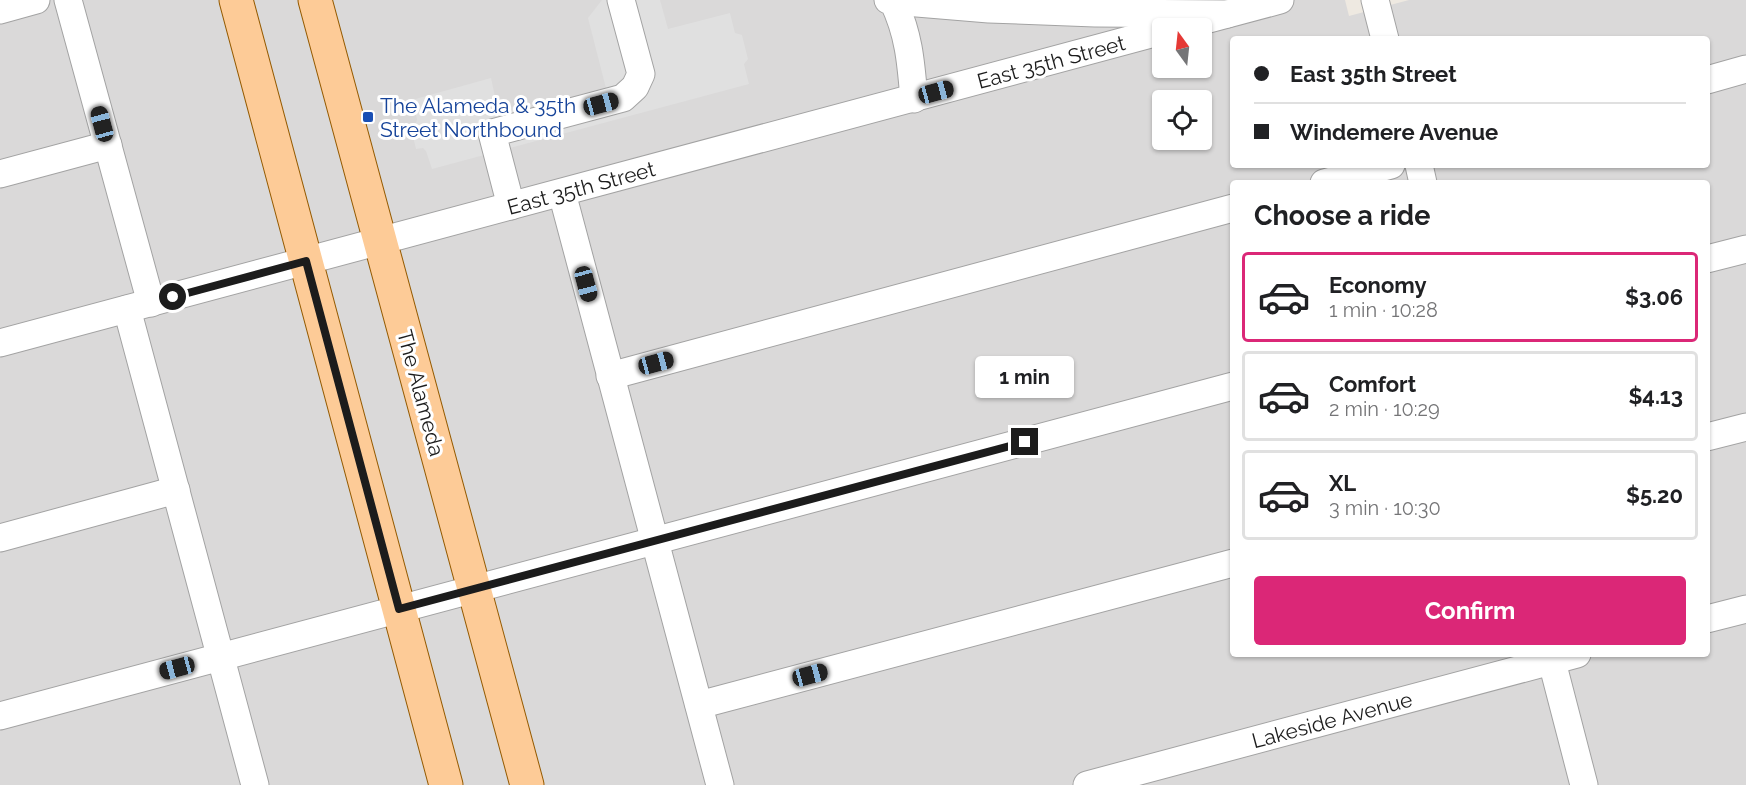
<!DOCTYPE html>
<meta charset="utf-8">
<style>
body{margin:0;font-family:Raleway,sans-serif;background:#f2f2f2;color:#202124;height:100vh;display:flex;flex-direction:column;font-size:22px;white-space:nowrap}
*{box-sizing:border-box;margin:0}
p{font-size:20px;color:#757577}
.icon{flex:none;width:33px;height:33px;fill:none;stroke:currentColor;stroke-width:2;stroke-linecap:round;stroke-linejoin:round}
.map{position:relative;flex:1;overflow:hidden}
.panel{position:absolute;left:1230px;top:180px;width:480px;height:477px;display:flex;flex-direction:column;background:#fff;border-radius:6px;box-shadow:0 2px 4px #0004}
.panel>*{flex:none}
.top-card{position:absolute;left:1230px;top:36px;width:480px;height:132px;border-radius:6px;box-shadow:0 2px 4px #0004;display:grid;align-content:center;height:132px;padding:0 24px;background:#fff}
.needle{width:39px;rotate:345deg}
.fabs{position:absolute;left:1152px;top:18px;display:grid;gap:12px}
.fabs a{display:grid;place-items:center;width:60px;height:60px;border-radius:6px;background:#fff;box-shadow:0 2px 4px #0004;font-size:30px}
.end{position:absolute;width:27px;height:27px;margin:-14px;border:8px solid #1c1c1c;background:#fff;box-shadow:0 0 0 3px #fff}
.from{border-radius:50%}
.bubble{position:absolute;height:42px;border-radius:6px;background:#fff;box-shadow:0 2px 4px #0004;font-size:20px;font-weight:700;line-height:42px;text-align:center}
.car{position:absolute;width:18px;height:36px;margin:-18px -9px;border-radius:8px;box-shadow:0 0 4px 2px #0007;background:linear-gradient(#222 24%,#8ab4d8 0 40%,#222 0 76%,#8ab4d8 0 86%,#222 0)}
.top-card b{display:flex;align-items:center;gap:21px;height:57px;font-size:22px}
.top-card b+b{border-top:2px solid #e0e0e0}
.top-card i{width:15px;height:15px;background:#202124}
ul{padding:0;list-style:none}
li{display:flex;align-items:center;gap:18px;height:90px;margin:0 12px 9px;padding:0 12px;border:3px solid #e0e0e0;border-radius:6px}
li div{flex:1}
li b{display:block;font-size:22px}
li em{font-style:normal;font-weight:700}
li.selected{border-color:#db2777}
li>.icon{width:54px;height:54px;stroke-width:1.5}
h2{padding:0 24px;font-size:27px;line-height:72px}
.cta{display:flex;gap:12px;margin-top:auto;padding:12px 24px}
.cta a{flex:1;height:69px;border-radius:6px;background:#db2777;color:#fff;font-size:24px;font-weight:700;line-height:69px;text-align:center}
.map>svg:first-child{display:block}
.residential{fill:#dad9d9;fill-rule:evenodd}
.parking{fill:#e0e0e0}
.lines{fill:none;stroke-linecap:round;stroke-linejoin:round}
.minor-casing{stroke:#a3a3a3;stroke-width:29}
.major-casing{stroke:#945a00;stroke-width:35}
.minor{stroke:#fff;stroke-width:27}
.major{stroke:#fdcb97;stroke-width:33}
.route{stroke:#1c1c1c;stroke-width:8}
.transit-dot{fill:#1a4fb4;stroke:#fff;stroke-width:2}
.labels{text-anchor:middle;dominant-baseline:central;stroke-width:6;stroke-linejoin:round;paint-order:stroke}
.street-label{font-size:21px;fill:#1c1c1c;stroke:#fff}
.transit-label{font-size:21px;fill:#164399;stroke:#fff;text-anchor:start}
</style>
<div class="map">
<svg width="1746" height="785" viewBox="0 0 1746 785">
<rect width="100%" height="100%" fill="#eee9e1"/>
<path class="residential" d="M0 0H1345L1349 16 1409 0H1746V785H0ZM1162 28H1202V68H1162ZM1233 39H1707V165H1233ZM1162 100H1202V140H1162ZM1233 183H1707V654H1233Z"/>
<path class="parking" d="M602 0H660L668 29 730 13 735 33 742 35 748 59 744 64 749 84 432 169 426 151 423 148 416 149 410 125 416 123 417 119 412 100 491 78 497 106 504 109 526 104 528 111 607 92 588 18Z"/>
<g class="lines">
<defs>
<g id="minor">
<path d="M68 0 151 303"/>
<path d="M888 0 893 1C909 34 911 63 914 99"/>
<path d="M1375 0 1385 39"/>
<path d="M893 1 989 9 1095 13 1227 14"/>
<path d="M0 10 36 0"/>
<path d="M1209 19 1280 0"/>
<path d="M1707 80 1746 69"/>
<path d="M1419 165 1423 183"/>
<path d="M0 174 108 145"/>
<path d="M1324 183 1391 165"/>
<path d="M562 193 720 785"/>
<path d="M511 206 492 133 623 98 635 87 641 74 621 0"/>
<path d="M1707 259 1746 249"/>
<path d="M127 309 255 785"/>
<path d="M0 343 1162 31"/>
<path d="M610 376 1233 208"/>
<path d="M1707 437 1746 427"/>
<path d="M0 538 176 490"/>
<path d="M1707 619 1746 609"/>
<path d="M1550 654 1584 785"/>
<path d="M699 705 1233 563"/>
<path d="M0 716 1233 386"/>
<path d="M1087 785 1577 654"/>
</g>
<g id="major">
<path d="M236 0 446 785"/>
<path d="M315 0 527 785"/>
</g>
</defs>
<use href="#minor" class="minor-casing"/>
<use href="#major" class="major-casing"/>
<use href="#minor" class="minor"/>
<use href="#major" class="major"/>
</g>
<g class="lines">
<path class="route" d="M173 297 306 261 399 609 1025 442"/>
</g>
<rect class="transit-dot" x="362" y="111" width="12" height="12" rx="3"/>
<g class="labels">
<g class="street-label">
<text transform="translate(1051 62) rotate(-15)">East 35th Street</text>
<text transform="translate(581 188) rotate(-15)">East 35th Street</text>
<text transform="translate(421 393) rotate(75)">The Alameda</text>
<text transform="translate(1332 720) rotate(-15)">Lakeside Avenue</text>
</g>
<g class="transit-label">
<text x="380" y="105">The Alameda &amp; 35th<tspan x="380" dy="24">Street Northbound</tspan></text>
</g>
</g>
</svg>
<div class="fabs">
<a><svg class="needle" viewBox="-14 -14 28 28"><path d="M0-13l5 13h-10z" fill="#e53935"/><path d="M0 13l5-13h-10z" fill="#757577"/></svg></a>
<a><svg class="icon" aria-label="locate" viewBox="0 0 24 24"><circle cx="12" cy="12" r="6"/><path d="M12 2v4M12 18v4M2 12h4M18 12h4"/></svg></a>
</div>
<i class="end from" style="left:173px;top:297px"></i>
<i class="end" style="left:1025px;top:442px"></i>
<div class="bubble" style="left:975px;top:356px;width:99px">1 min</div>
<i class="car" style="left:936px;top:92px;rotate:75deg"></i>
<i class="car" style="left:601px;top:104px;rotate:75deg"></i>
<i class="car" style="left:102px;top:124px;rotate:345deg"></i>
<i class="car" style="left:586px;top:284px;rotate:165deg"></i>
<i class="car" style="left:656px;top:363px;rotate:75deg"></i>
<i class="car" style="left:177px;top:668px;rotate:255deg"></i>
<i class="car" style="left:810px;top:675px;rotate:75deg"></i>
<div class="top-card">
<b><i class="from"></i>East 35th Street</b>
<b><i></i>Windemere Avenue</b>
</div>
<section class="panel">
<h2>Choose a ride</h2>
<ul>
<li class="selected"><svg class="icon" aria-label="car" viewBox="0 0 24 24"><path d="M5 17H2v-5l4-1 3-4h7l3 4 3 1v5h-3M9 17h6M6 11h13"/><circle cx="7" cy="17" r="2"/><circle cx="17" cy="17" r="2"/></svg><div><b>Economy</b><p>1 min · 10:28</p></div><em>$3.06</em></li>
<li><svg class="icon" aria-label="car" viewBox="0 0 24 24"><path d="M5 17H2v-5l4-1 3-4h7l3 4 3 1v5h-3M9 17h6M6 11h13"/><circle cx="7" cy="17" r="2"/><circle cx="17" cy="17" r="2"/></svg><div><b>Comfort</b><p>2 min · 10:29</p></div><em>$4.13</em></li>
<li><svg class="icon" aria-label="car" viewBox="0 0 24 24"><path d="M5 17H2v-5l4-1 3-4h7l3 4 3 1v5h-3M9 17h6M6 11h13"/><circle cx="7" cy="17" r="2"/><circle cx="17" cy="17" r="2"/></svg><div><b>XL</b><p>3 min · 10:30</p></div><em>$5.20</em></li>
</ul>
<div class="cta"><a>Confirm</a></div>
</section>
</div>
